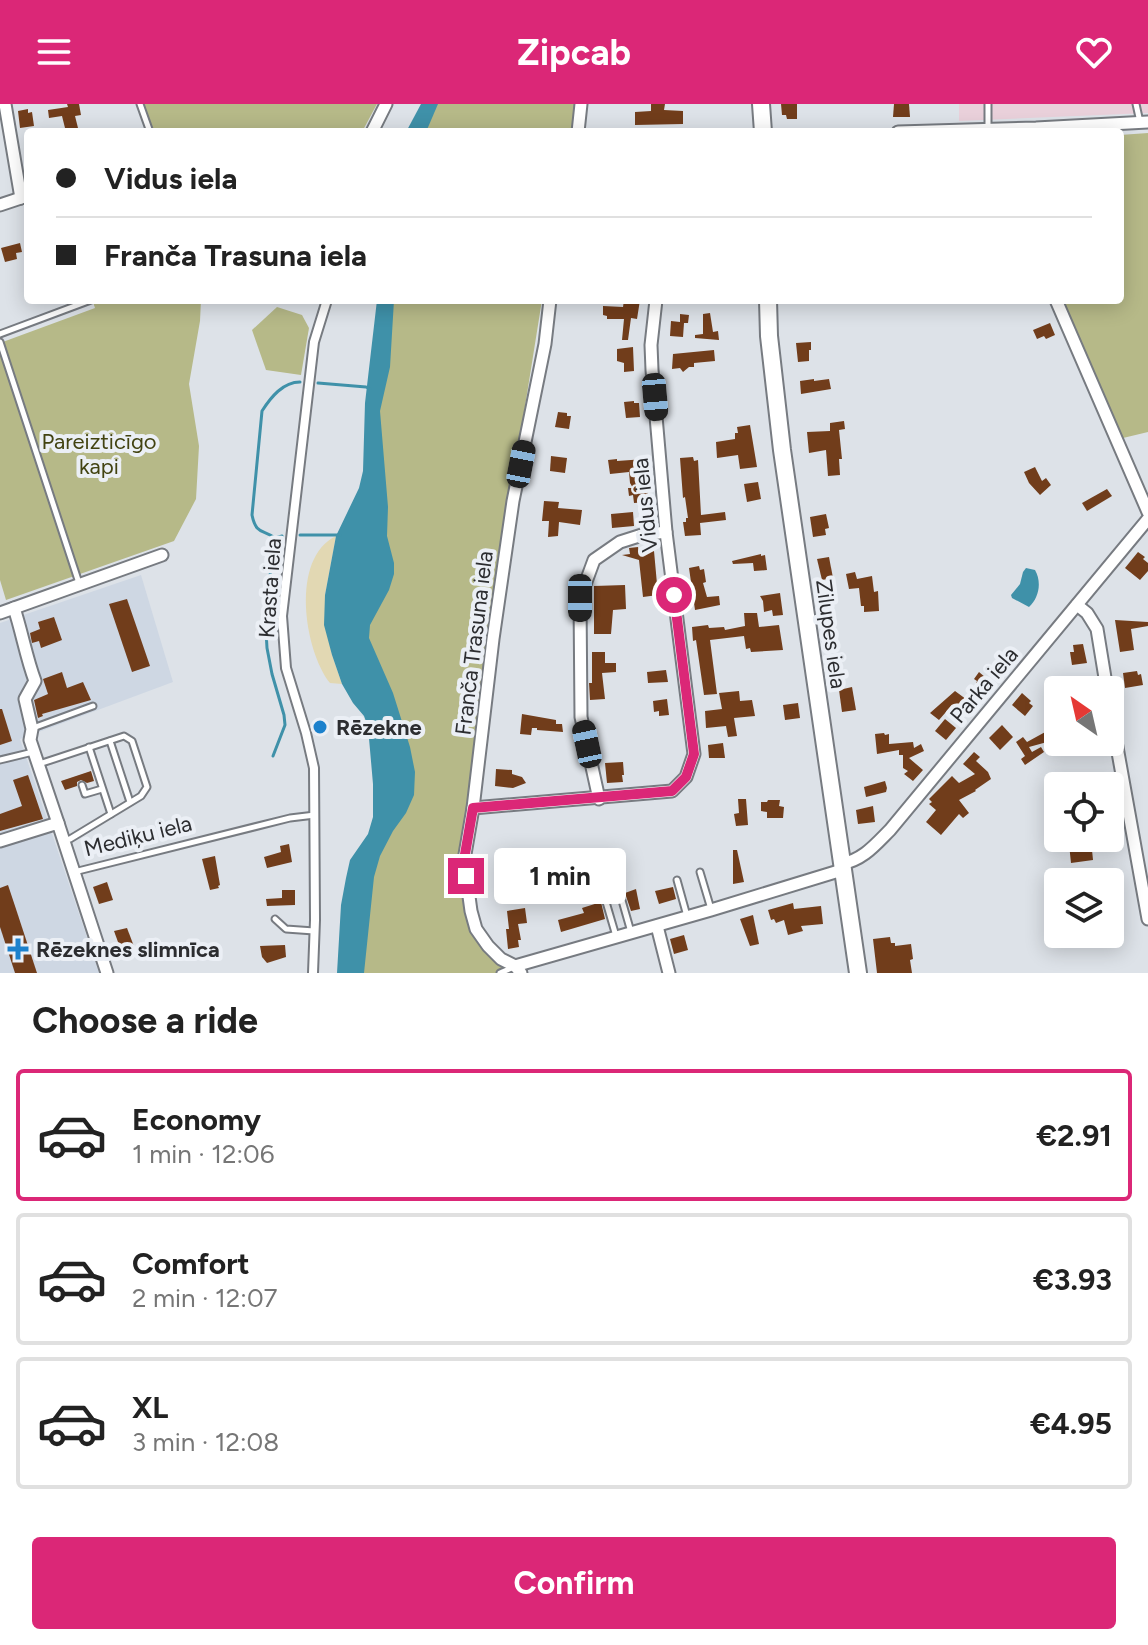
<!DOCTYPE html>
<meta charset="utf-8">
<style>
body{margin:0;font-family:Figtree,sans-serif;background:#f6f6f6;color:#222;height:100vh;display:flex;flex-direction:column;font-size:30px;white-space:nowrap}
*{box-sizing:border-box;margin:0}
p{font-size:26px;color:#767676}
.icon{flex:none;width:44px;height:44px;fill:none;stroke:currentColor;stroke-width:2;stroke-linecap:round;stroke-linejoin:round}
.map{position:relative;height:869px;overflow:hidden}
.drawer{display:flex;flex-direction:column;background:#fff;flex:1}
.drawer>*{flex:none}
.banner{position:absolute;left:24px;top:24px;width:1100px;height:176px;border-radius:8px;box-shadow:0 4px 20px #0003;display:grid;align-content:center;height:176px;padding:0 32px;background:#fff}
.needle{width:52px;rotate:326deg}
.fabs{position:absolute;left:1044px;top:572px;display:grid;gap:16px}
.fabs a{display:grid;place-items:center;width:80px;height:80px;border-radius:8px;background:#fff;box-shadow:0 4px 20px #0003;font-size:40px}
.end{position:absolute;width:36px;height:36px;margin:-18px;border:10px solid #db2777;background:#fff;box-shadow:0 0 0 4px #fff}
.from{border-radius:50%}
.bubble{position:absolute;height:56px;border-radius:8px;background:#fff;box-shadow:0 4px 20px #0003;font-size:26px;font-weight:700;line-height:56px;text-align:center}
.car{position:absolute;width:24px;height:48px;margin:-24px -12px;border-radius:10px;box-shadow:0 0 6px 2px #0007;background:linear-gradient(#222 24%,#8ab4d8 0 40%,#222 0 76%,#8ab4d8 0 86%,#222 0)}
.banner b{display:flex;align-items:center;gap:28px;height:76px;font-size:30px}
.banner b+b{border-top:2px solid #e0e0e0}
.banner i{width:20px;height:20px;background:#222}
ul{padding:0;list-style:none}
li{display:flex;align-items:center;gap:24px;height:132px;margin:0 16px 12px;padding:0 16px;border:4px solid #e0e0e0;border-radius:8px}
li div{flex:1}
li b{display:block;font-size:30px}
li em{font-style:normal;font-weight:700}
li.selected{border-color:#db2777}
li>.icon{width:72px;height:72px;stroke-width:1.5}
h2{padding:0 32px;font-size:36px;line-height:96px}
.action{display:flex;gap:16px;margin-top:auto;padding:16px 32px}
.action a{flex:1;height:92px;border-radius:8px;background:#db2777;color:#fff;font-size:32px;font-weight:700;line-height:92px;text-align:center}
header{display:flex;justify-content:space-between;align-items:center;height:104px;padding:0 32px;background:#db2777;color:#fff;font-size:36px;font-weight:700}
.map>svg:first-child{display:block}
.built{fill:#ced7e3}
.industrial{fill:#e9d0da}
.green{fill:#b6b988}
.sand{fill:#e2d8b3}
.water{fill:#3f91a9}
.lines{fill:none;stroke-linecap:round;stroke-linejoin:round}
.stream{stroke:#3f91a9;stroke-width:3}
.building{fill:#713d1b}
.service-casing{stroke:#777b81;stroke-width:9}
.pedestrian-casing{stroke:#777b81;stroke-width:12}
.minor-casing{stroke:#777b81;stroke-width:15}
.secondary-casing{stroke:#777b81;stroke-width:20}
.service{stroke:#fff;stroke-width:5}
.pedestrian{stroke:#fff;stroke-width:8}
.minor{stroke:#fff;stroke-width:11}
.secondary{stroke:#fff;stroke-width:16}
.route{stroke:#db2777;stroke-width:10}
.poi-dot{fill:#1c81cc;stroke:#ebeff5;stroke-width:3}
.labels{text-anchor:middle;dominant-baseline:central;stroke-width:8;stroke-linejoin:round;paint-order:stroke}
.park-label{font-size:22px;fill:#424311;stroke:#ebeff5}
.street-label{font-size:22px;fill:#2c2d30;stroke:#ebeff5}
.poi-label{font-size:22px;font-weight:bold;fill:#2c2d30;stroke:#ebeff5;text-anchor:start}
</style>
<header><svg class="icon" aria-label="menu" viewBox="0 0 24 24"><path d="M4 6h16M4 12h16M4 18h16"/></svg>Zipcab<svg class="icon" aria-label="heart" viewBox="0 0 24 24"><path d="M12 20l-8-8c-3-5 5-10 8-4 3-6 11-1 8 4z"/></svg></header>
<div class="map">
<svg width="1148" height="869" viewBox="0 0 1148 869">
<rect width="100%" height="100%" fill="#dde2e8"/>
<path class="built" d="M141 471 173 578 20 635 99 869H0V519Z"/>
<path class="industrial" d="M959 0H1148V9L959 17Z"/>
<g class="green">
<path d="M144 0H377L362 28H153Z"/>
<path d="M425 0H576L574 28H413Z"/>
<path d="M1148 29V328L1123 334 1061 196H1120V31Z"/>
<path d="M100 196H201L200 217 189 280 199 342 196 395 174 437 6 496 0 476V239L95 204 93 198Z"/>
<path d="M381 196H542L491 515 458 764 483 835 515 862 498 869H364L358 773 386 715 352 503Z"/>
<path d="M277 203 302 211 309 224 301 271 266 266 252 226Z"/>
</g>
<path class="sand" d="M336 432 325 491 332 551 342 580 330 579C304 546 290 454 336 432Z"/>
<g class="water">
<path d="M421 0H438L426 28H406Z"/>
<path d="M377 196H394L390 263 380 307 388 403 387 432 394 459V470L389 486 370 521 369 534 393 589 410 643 415 668 414 691 406 709 393 727 380 752 374 773 364 869H337L341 801 346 774 350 756 368 730 373 713V680L368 623 364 612 353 599 342 580 332 551 324 521 325 491 336 432 359 384 363 367 365 299Z"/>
<path d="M1026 464 1035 466C1042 478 1039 494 1029 503L1012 494 1011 491 1020 480 1023 468Z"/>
</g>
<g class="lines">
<g class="stream">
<path d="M318 279 366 283 370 285"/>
<path d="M300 431H340"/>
<path d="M282 432 275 434C263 425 256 431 252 411L262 307C271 293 283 278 300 278"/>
<path d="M273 652 285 621 284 611 272 570 267 544 265 510 275 434"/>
</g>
</g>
<g class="building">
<path d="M67 0H79L81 11 75 12 79 28H66L62 12 49 14 48 6 68 3Z"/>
<path d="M651 0H665L664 6 683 7V20L635 21V8L651 7Z"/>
<path d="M781 0H797V15H787L786 11H782Z"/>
<path d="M894 0H909L910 13H893Z"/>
<path d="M28 5V9L32 8 34 22 20 24 18 7Z"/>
<path d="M20 139 22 148 16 149 17 155 5 158 1 144Z"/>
<path d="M624 196H640L637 215 631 214 628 236H622L624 215H607V212L603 211V202L623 203Z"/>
<path d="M710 209 713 228 718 227 719 236 695 234V231L703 230V210Z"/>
<path d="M680 210 689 211 688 219H684L683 233 670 232 671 217 680 218Z"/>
<path d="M1050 219 1055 231 1046 235 1044 232 1037 235 1033 226Z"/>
<path d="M811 238V246H809V257L798 258 796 239Z"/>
<path d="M633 243 634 267 624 268V259L617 257V245Z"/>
<path d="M714 246 715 257 694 259V263H689L683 268 680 264 672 265 673 250Z"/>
<path d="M814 275V277L829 275 831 285 801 290 800 277Z"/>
<path d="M634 297V299H639L640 313 626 314 624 298Z"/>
<path d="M558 308 567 309V312H571L569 325 555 323Z"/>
<path d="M844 317 845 325 839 326 842 355H839L840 371 828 372 826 346 809 349 807 328 830 327V319Z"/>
<path d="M750 321 757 363 740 365 738 351 717 354 716 338 735 335V329H738L737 323Z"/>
<path d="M551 352 567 354 565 369 550 367Z"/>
<path d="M693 353 694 357 698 356 701 411 725 408 726 416 700 419 701 431 685 432 683 418H686V414H688L685 393 683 394 680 354Z"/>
<path d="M617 355V357L645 355 649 398 634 399 633 391 629 392 628 384H633L630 379 629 368 610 370 608 356Z"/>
<path d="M1035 363 1042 377 1046 374 1051 381 1040 391 1029 379 1024 368Z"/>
<path d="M758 378 761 395 747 398 744 380Z"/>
<path d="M1107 385 1112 392 1087 407 1082 399Z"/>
<path d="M544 397 559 398 558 404 582 406 580 421 559 418 558 432 548 433 549 417H542Z"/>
<path d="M633 408 634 422 612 424 611 410Z"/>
<path d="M826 410 829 424 825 425 826 431 813 433 810 413Z"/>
<path d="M638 443 639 449 654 447 658 491 643 493 639 456 622 451 630 450 629 444Z"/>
<path d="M1138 448 1145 453 1143 455 1148 459V467L1140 476 1125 464Z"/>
<path d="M761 450V452L765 451 767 466 754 467 753 459 733 460 732 457Z"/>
<path d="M829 453 833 474 822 476 817 455Z"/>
<path d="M699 462 700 466 704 465 706 478 703 479 707 493 719 492 720 501 695 506 689 464Z"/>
<path d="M855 468 857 475 872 472 874 488 878 487 879 507 864 508V502H861L859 484 849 485 846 470Z"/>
<path d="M625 481 626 505 613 506 611 530H594V482Z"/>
<path d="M780 489 783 511 773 512 772 506 764 508 763 497 760 492Z"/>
<path d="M127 495 150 562 132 568 109 500Z"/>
<path d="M744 509H757L759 523 779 521 783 546 751 548 750 544 746 545 744 532 710 536 717 590 704 591 696 536 693 537 692 523 708 521 709 524 724 523 725 526 745 522Z"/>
<path d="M54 513 62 536 41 544 39 537 32 539 30 529 40 525 38 518Z"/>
<path d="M1115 516 1148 518V522L1131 525 1134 546 1120 548Z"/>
<path d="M1083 540 1087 559 1072 561 1070 548H1074L1073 541Z"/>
<path d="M592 548H605V559H616V568L602 569 605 595 590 596 589 579H592Z"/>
<path d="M666 566 668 578 648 579 647 568Z"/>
<path d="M1137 567 1138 571 1141 570 1143 581 1125 584 1123 569Z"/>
<path d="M62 568 67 584 83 578 91 596 42 610 43 612 38 614 34 596 48 590 43 575Z"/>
<path d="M979 568 992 579 983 590 975 583 977 577 974 575Z"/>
<path d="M852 583 856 606 842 608 839 586Z"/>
<path d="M739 587 740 597 752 596 755 612 734 614 737 632 728 633 726 622 706 624 705 607 722 605 719 589Z"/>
<path d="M955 587 974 601 966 612 952 601 939 616 930 609Z"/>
<path d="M1022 589 1031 597 1029 599 1033 602 1025 612 1012 601Z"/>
<path d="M667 595 669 611 659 612V607L654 608 653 597Z"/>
<path d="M798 599 800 614 785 616 783 601Z"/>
<path d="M0 605H2L12 637 0 641Z"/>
<path d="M522 610 556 616V620H562L563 628 537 626V624H532L531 631 520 630Z"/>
<path d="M945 615 956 624 946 636 935 627Z"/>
<path d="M1002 621 1013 633 1000 646 989 634Z"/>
<path d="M1058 621V635L1029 643 1032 648 1041 643 1044 648 1025 661 1021 655 1025 652 1016 638 1023 633 1027 638Z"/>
<path d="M884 629 885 631 889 630V640L913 638 914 644 921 640 924 647 909 654 923 666 913 677 904 670 908 667 903 664V651H899V646L877 650 875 630Z"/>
<path d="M723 639 725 654H709L708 641Z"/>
<path d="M974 648 980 653 976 657 988 668 991 675 975 686 976 687 959 696 969 709 963 714 959 710 941 731 926 718 936 706 929 700 932 698 929 695 952 672 959 679 975 670 963 660Z"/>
<path d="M623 658 624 671H622L623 678 607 679 605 659Z"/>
<path d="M496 665 512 666V670L522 673 526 679 513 684 495 682Z"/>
<path d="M91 667 94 677 87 679 81 676 77 678V682L65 686 61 677Z"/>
<path d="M28 671 43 715 0 727V710L22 702 13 676Z"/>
<path d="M885 677 887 684 886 688 866 693 864 683Z"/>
<path d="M738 695H746L748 721 736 722 734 710 739 709Z"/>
<path d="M768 696H780L779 702 784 703 783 714H767V708L761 707V698H767Z"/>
<path d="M873 702 875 718 858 720 856 706Z"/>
<path d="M1117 726 1120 742 1092 746 1093 756 1071 759 1069 740 1110 734V727Z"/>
<path d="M289 740 292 758 267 764 264 753 281 748 280 742Z"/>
<path d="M733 746H737L744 778 733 780Z"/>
<path d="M215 752 220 781 218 782 219 784 210 786 202 755Z"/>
<path d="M586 769V779L553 785 551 778 574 774 573 772Z"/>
<path d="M622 775 625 785 608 791V793L598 795 595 785Z"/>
<path d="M107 778 113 796 99 800 93 783Z"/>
<path d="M8 781 15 802 37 869H15L0 823V784Z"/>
<path d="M673 783 676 795 659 800 655 787Z"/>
<path d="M636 785 640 805 631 807 625 789Z"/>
<path d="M282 786H295V801L267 802 266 795 282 794Z"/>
<path d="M601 798 605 815 561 828 558 816 584 809 582 804Z"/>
<path d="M793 799 794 805 821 802 823 820 801 822 803 827 788 831 784 816 776 819 774 815 771 816 768 806Z"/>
<path d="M525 804 527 819 518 820 521 836H518L519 843 508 845 506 825H509L507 807Z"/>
<path d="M753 811 759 840 750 842 740 815Z"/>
<path d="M127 824 135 845 122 849 114 827Z"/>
<path d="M684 831 688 846 674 850 670 835Z"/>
<path d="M890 833 891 839H895V842L911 840 913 855 910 856 912 869H877L873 835Z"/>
<path d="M285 841 286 853 267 859 262 853 260 842Z"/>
</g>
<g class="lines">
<defs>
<g id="service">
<path d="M140 0 150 28"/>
<path d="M1136 0 1140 18"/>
<path d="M988 25V0"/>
<path d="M0 230 91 196"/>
<path d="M0 238 79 479"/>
<path d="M33 624 93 602"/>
<path d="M110 637 130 698"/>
<path d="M89 643 111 710"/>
<path d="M0 656 33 648"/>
<path d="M39 660 124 632 132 637 147 683 141 692 70 735 65 736"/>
<path d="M82 681 85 690 102 685"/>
<path d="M74 768 290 714 315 711"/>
<path d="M700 768 711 805"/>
<path d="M677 776 687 812"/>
<path d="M621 793 631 828"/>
<path d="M606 798 616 832"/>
<path d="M275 815 286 825 314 827"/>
<path d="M500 869 514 863"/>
</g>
<path id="pedestrian" d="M313 869 315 816 314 664 306 629 286 564 282 512 314 238 327 196"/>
<g id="minor">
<path d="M5 0 21 94"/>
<path d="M372 28 386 0"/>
<path d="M578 28 581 0"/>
<path d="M898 28 1036 24 1148 18"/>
<path d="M0 101 27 92"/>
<path d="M1056 196 1148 408"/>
<path d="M1077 501 1087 509 1097 525 1107 586"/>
<path d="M14 504C22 528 26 553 35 577L25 595 32 625 30 636 58 719"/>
<path d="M0 509 162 451"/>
<path d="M1110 604 1148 815"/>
<path d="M599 695 581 613 580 494 594 456 620 438 642 431 666 428"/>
<path d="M473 704 672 687 686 673 694 650 666 428 652 266 651 241 656 196"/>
<path d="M0 737 58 719 107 869"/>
<path d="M841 760C863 756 875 741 890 726L1148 415"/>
<path d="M657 822 669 869"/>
<path d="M515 862 711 806 842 766"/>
<path d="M521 869 515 862 501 855 488 842 476 825 471 807 464 756 473 704 493 535 513 397 545 240 550 196"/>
</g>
<g id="secondary">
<path d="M761 0 763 28"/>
<path d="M768 196 769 232 782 346 858 869"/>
</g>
</defs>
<use href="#service" class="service-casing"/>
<use href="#pedestrian" class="pedestrian-casing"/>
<use href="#minor" class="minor-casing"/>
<use href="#secondary" class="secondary-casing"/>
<use href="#service" class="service"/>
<use href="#pedestrian" class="pedestrian"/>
<use href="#minor" class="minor"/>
<use href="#secondary" class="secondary"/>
</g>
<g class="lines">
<path class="route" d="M466 772 464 756 473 704 672 687 686 673 694 650 674 491"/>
</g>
<g class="poi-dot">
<circle cx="320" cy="623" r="8"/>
<path d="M14 833h8v8h8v8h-8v8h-8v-8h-8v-8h8z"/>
</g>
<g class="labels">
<g class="park-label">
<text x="99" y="337">Pareizticīgo<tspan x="99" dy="25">kapi</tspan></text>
</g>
<g class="street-label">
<text transform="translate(645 401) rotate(-96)">Vidus iela</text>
<text transform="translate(270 484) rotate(-86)">Krasta iela</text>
<text transform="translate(831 530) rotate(82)">Zilupes iela</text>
<text transform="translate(474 539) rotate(-83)">Franča Trasuna iela</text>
<text transform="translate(984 581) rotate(-50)">Parka iela</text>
<text transform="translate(138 732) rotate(-14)">Mediķu iela</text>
</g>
<g class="poi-label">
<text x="336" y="623">Rēzekne</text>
<text x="36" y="845">Rēzeknes slimnīca</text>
</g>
</g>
</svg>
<div class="fabs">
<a><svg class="needle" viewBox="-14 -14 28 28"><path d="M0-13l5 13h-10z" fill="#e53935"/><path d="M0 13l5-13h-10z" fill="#767676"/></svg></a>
<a><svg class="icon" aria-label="locate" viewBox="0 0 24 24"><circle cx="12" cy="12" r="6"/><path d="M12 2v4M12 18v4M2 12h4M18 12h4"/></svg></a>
<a><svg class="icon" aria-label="layers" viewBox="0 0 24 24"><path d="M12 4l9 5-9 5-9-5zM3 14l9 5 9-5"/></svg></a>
</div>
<i class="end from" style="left:674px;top:491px"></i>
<i class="end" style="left:466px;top:772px"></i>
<div class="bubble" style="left:494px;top:744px;width:132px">1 min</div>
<i class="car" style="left:655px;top:293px;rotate:175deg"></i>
<i class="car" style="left:521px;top:360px;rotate:11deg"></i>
<i class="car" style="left:580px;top:494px;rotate:180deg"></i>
<i class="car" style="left:587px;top:640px;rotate:348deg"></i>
<div class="banner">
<b><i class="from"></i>Vidus iela</b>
<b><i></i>Franča Trasuna iela</b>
</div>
</div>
<section class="drawer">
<h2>Choose a ride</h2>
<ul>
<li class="selected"><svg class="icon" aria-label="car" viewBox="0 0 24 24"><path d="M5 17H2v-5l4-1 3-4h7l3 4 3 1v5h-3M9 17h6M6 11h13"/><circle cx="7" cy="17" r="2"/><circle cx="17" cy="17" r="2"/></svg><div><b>Economy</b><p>1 min · 12:06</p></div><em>€2.91</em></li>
<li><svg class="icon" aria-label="car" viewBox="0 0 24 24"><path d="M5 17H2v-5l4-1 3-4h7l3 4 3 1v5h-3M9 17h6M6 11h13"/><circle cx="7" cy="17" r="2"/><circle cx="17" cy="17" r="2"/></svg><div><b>Comfort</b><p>2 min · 12:07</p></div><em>€3.93</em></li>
<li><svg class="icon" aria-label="car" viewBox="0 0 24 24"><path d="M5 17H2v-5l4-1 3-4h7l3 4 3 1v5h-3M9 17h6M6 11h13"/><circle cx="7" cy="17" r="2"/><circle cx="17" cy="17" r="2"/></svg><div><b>XL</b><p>3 min · 12:08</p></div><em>€4.95</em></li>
</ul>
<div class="action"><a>Confirm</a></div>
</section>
